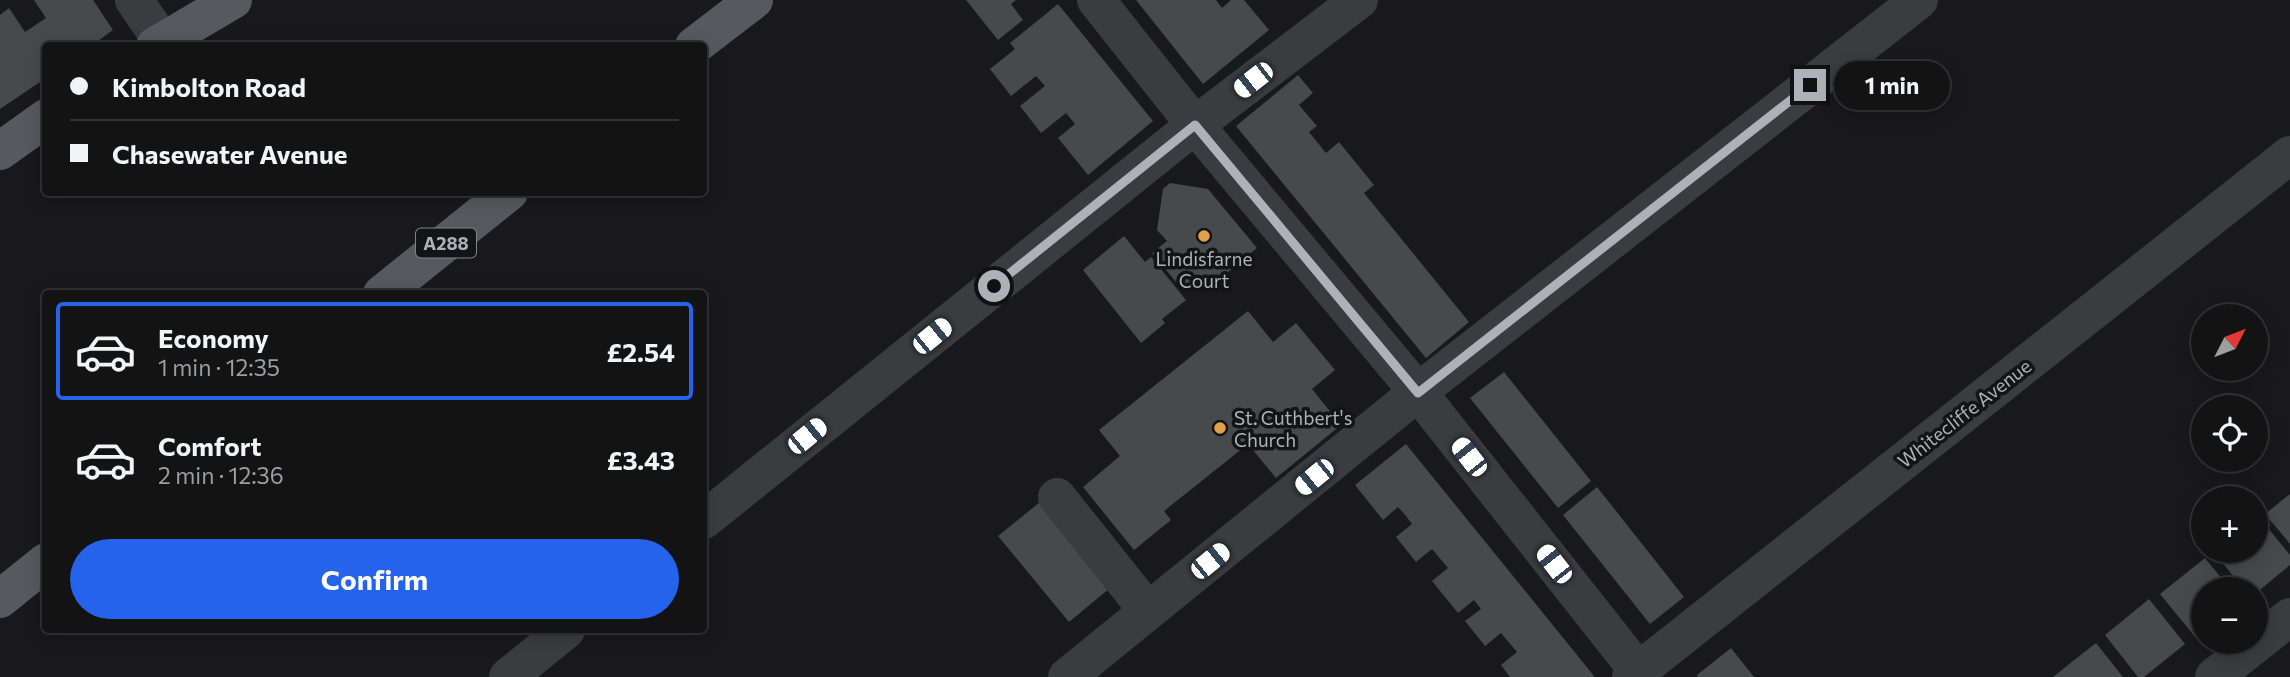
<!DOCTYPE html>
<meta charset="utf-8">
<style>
body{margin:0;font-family:Commissioner,sans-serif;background:#202022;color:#f1f3f6;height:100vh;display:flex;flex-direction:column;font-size:26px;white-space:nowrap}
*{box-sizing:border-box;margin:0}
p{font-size:23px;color:#9d9ea0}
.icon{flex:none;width:38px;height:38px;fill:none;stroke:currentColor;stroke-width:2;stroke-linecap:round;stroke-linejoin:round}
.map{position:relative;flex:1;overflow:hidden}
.side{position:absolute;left:42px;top:290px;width:665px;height:343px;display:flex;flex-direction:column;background:#131314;border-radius:7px;box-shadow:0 4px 18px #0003,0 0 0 2px #323234}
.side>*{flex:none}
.top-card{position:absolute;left:42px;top:42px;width:665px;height:154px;border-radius:7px;box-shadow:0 4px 18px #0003,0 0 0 2px #323234;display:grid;align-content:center;height:154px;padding:0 28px;background:#131314}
.needle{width:46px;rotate:48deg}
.buttons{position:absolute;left:2191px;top:304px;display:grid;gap:14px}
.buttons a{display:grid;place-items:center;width:77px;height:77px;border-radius:50%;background:#131314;box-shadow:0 4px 18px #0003,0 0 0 2px #323234;font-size:35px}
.end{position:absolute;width:32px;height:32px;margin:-16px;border:9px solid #adb2b9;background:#111;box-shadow:0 0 0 4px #111}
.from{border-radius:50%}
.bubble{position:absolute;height:49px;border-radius:24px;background:#131314;box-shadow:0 4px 18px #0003,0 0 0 2px #323234;font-size:23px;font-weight:700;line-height:49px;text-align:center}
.car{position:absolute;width:21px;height:42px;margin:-21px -10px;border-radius:9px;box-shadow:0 0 5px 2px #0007;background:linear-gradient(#fff 24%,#345 0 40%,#fff 0 76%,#345 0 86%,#fff 0)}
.top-card b{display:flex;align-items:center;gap:24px;height:66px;font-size:26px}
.top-card b+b{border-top:2px solid #323234}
.top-card i{width:18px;height:18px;background:#f1f3f6}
ul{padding:12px 0 0;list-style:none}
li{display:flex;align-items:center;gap:21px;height:98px;margin:0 14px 10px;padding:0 14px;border:4px solid transparent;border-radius:7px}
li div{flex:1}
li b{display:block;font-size:26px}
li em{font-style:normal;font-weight:700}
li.selected{border-color:#2563eb}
li>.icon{width:63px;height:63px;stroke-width:1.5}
.button{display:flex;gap:14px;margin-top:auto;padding:14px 28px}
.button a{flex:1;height:80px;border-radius:42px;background:#2563eb;color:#fff;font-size:28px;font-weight:700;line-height:80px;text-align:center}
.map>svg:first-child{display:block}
.building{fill:#48494d}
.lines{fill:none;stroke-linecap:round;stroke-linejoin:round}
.minor{stroke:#3a3c40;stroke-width:38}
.major{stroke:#57595e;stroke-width:38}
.route{stroke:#adb2b9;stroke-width:9}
.poi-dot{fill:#e1a14b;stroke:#141416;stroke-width:2.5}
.labels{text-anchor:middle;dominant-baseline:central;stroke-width:7;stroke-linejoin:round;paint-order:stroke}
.shield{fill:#141416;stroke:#7f8388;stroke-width:2}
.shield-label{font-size:18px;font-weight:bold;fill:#adb2b9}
.poi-label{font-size:19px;fill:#adb2b9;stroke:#141416}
.street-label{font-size:19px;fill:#adb2b9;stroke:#141416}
</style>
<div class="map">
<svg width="2290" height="677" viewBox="0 0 2290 677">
<rect width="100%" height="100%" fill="#19191b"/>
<g class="building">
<path d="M34 0H93L113 30 91 46H46V78L0 109V15L9 8 25 32 46 18Z"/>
<path d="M966 0H1016L1011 4 1023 20 998 40Z"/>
<path d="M1136 0H1216L1222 8 1231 0H1244L1269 30 1203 84Z"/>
<path d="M1058 4 1153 121 1088 175 1058 138 1075 124 1066 113 1041 133 1020 106 1045 86 1036 76 1011 96 990 69 1015 49 1010 43Z"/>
<path d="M1298 75 1313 93 1299 105 1317 126 1309 132 1326 153 1339 142 1374 185 1364 193 1469 322 1426 358 1236 126Z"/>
<path d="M1170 183 1208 189 1257 248 1206 290 1196 277 1182 289 1152 253 1167 241 1157 230 1163 189Z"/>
<path d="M1124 236 1145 262 1151 257 1186 300 1162 319 1165 323 1141 343 1083 270Z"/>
<path d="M1248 311 1273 342 1296 323 1335 370 1312 389 1341 425 1276 478 1248 444 1164 511 1171 520 1134 550 1083 487 1120 456 1099 430Z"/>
<path d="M1504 372 1591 481 1558 508 1470 398Z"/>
<path d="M1406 444 1594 676 1593 677H1510L1501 665 1517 652 1501 633 1485 646 1465 621 1481 609 1474 600 1458 613 1432 581 1448 568 1432 549 1416 562 1396 537 1412 524 1406 516 1398 507 1383 520 1355 485Z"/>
<path d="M1597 487 1684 597 1650 624 1563 515Z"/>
<path d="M2290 494V544L2265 514Z"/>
<path d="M1040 502 1110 588 1069 622 998 536Z"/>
<path d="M2259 517 2290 555V565L2256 593V590H2244L2215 553 2217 551H2256V520Z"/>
<path d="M2205 558 2231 590H2203V632L2196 638 2160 594Z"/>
<path d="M2149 599 2185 644 2144 677H2138L2105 635Z"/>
<path d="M2096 643 2123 677H2053L2073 661Z"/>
<path d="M1731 648 1754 677H1698L1697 675Z"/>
</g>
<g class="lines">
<g class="minor">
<path d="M134 0 162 41"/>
<path d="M1096 0 1195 125 1418 392 1643 677"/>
<path d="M1057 497 1148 611"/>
<path d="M704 520 1195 125 1359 0"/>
<path d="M508 677 566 630"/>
<path d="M1067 677 1418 392 1919 0"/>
<path d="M1631 677 2290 155"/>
<path d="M2214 677 2290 617"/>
</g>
<g class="major">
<path d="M155 46 233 0"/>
<path d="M694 46 754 0"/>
<path d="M0 151 46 118"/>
<path d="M382 294 509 192"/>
<path d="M0 599 46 562"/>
</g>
</g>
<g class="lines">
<path class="route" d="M994 286 1195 125 1418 393 1810 85"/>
</g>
<g class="poi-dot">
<circle cx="1204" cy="236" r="7"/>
<circle cx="1220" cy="428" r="7"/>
</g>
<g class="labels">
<rect class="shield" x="416" y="228.5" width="60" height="29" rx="5"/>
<g class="shield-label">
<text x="446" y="243">A288</text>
</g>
<g class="poi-label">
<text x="1204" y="258">Lindisfarne<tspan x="1204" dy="22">Court</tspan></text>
<text x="1234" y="417" text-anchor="start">St. Cuthbert's<tspan x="1234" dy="22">Church</tspan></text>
</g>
<g class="street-label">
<text transform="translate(1964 413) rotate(-38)">Whitecliffe Avenue</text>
</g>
</g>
</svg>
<div class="buttons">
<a><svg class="needle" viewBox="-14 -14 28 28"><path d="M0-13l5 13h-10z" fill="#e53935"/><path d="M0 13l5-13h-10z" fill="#9d9ea0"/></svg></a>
<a><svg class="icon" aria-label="locate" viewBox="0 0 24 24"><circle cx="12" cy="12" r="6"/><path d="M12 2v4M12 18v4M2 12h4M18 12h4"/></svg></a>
<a>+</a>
<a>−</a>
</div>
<i class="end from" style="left:994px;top:286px"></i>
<i class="end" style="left:1810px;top:85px"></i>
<div class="bubble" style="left:1834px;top:61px;width:116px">1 min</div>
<i class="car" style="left:1253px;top:80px;rotate:232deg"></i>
<i class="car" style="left:932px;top:336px;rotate:51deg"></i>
<i class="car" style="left:807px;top:436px;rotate:51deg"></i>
<i class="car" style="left:1469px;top:457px;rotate:322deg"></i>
<i class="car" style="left:1314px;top:477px;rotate:231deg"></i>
<i class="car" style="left:1210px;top:561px;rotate:51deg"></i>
<i class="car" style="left:1554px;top:564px;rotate:322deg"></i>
<div class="top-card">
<b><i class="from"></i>Kimbolton Road</b>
<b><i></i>Chasewater Avenue</b>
</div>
<section class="side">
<ul>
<li class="selected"><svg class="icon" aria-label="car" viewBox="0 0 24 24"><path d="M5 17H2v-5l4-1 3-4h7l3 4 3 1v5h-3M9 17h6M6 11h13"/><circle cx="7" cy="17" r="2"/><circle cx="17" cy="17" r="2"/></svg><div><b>Economy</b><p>1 min · 12:35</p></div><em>£2.54</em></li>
<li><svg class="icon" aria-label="car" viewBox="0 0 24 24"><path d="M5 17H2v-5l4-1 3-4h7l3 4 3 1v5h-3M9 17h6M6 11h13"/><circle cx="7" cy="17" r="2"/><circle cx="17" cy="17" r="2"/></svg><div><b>Comfort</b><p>2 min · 12:36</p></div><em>£3.43</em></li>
</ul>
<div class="button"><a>Confirm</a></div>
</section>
</div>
